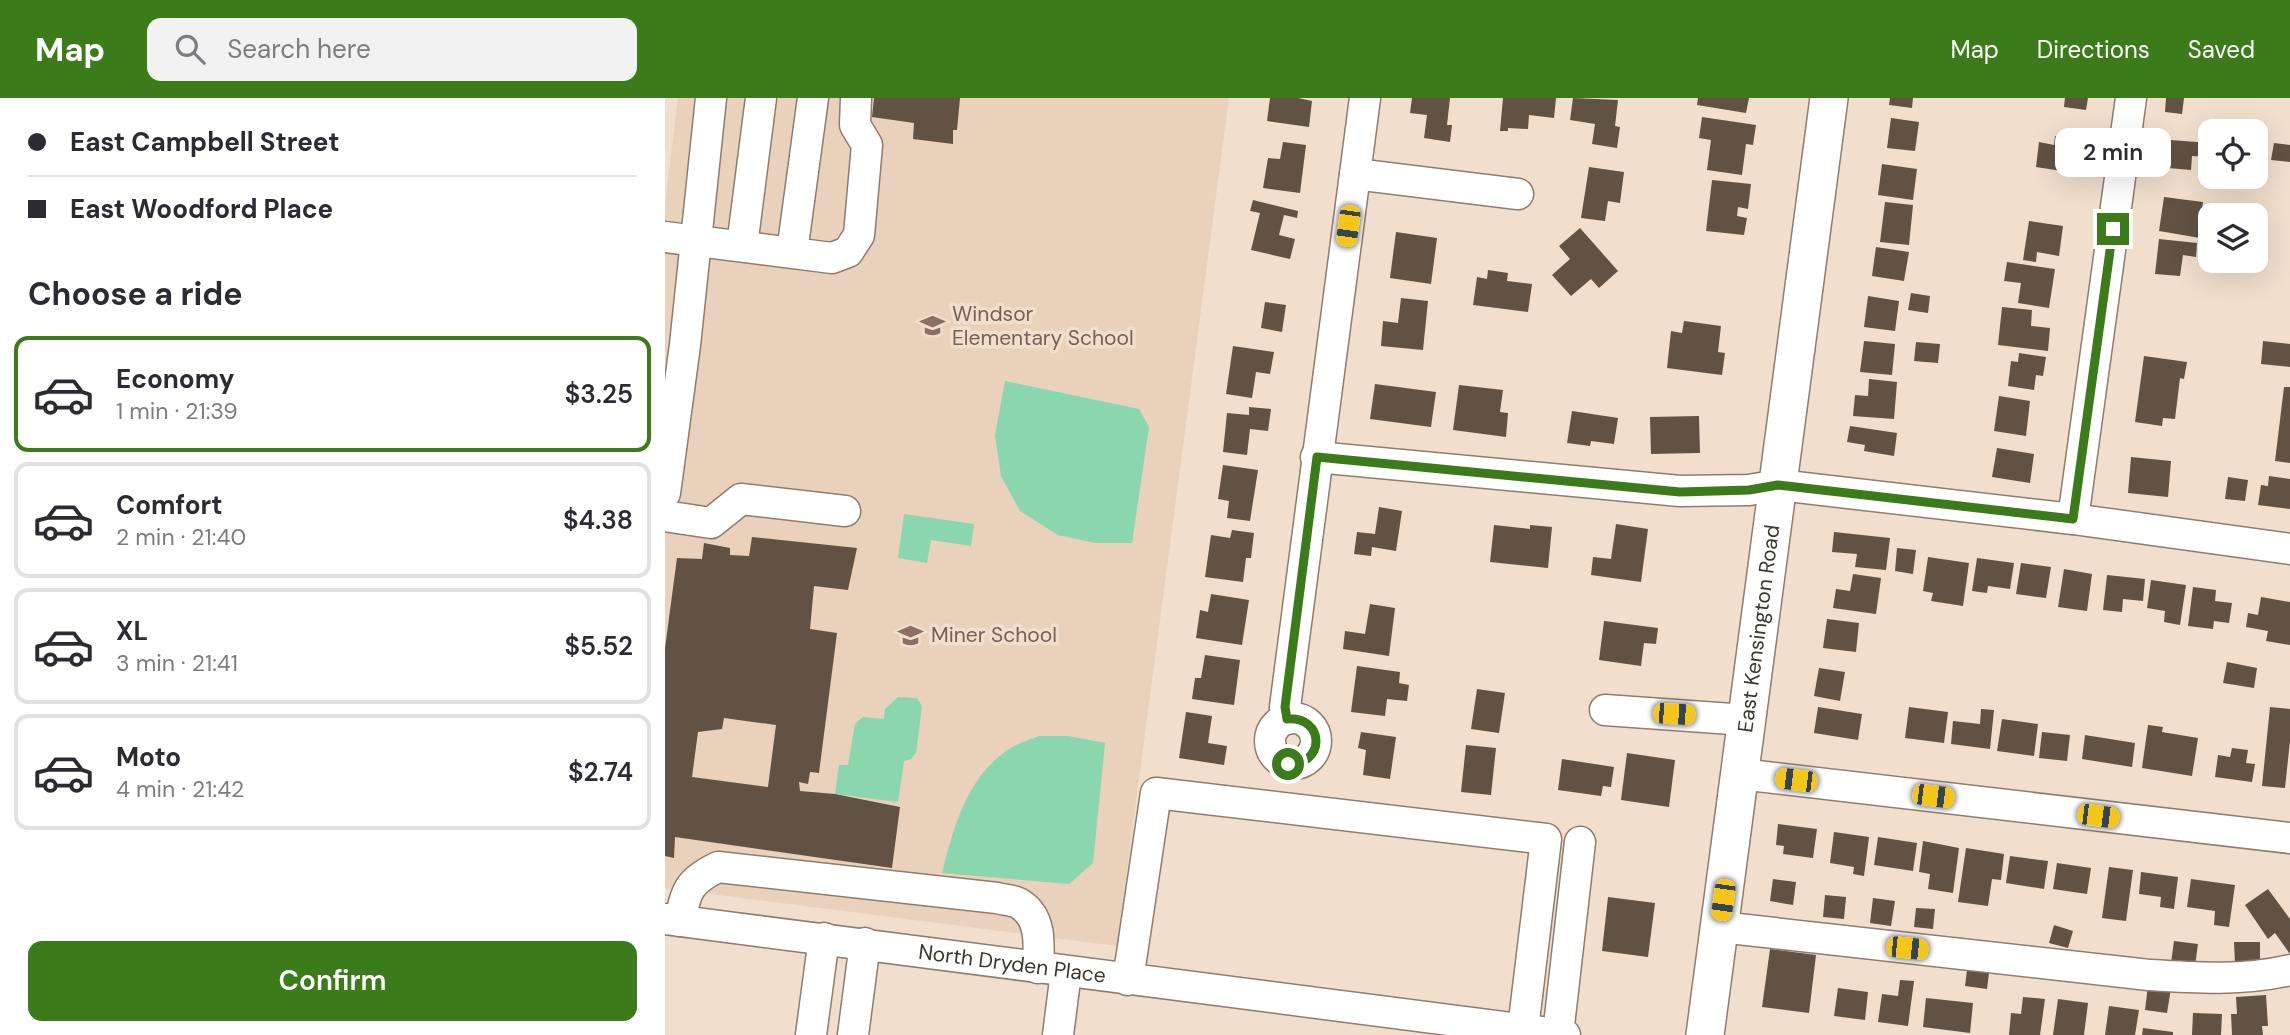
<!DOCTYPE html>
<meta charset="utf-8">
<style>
body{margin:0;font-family:"DM Sans",sans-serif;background:#f2f2f3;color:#2b2b33;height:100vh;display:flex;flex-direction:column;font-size:26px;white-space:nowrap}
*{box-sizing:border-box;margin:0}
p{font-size:23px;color:#7c7c81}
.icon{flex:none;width:38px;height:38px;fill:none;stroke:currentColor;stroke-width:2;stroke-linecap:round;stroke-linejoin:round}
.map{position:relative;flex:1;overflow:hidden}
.side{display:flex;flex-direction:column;background:#fff;width:665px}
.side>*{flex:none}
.banner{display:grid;align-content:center;height:154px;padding:0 28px;background:#fff}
.fabs{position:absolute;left:1533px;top:21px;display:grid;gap:14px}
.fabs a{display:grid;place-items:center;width:70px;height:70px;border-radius:14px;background:#fff;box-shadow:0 7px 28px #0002;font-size:35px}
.end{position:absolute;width:32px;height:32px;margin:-16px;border:9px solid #3b7b1a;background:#fff;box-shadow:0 0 0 4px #fff}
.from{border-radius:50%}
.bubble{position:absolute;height:49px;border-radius:14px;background:#fff;box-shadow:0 7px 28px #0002;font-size:23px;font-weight:600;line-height:49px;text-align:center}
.car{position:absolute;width:21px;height:42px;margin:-21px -10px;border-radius:9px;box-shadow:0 0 5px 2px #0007;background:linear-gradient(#f5c518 24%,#345 0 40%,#f5c518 0 76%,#345 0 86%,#f5c518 0)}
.banner b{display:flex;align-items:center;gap:24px;height:66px;font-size:26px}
.banner b+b{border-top:2px solid #e1e1e2}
.banner i{width:18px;height:18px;background:#2b2b33}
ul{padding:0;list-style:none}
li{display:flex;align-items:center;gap:21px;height:116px;margin:0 14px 10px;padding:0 14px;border:4px solid #e1e1e2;border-radius:14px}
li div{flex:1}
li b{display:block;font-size:26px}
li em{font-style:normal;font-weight:600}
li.selected{border-color:#3b7b1a}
li>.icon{width:63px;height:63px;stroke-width:1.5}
h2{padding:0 28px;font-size:32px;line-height:84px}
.cta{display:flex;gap:14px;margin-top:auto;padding:14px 28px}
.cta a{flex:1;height:80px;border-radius:14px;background:#3b7b1a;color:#fff;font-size:28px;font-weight:600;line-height:80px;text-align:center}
header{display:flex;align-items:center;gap:42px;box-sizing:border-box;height:98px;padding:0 35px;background:#3b7b1a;color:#fff}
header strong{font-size:33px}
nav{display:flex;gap:38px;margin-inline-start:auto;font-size:24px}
.search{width:490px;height:63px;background:#f2f2f3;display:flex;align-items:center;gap:18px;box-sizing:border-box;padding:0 24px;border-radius:14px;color:#7c7c81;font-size:26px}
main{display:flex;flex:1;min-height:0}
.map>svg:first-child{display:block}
.built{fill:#e9d1bb}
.green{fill:#89d6af}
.building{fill:#625244;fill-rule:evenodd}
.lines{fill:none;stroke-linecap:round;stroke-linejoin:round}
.minor-casing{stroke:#8e7d6e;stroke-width:33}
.major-casing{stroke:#8e7d6e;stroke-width:40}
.minor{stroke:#fff;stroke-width:30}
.major{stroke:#fff;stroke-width:37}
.route{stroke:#3b7b1a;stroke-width:9}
.labels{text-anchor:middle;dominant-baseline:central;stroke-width:7;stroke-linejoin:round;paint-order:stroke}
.education-label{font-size:21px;fill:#785e54;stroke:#f1decd;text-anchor:start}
.street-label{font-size:21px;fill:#3d362f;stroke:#f1decd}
</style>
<header>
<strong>Map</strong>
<div class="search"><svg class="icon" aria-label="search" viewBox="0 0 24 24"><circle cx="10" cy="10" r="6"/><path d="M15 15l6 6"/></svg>Search here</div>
<nav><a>Map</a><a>Directions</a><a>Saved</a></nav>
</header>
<main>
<section class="side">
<div class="banner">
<b><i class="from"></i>East Campbell Street</b>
<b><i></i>East Woodford Place</b>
</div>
<h2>Choose a ride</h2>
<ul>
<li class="selected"><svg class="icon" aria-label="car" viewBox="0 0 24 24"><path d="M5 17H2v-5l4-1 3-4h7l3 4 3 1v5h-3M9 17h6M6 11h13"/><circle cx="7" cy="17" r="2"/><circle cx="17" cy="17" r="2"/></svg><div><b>Economy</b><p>1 min · 21:39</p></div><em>$3.25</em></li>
<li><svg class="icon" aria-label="car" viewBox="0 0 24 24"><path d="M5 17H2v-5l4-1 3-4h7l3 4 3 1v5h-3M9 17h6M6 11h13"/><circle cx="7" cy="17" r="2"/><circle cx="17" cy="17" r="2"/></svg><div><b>Comfort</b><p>2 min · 21:40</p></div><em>$4.38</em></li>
<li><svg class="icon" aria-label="car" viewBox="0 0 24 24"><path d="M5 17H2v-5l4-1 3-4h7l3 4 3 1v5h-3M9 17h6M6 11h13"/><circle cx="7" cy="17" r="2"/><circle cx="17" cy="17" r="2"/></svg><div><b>XL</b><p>3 min · 21:41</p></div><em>$5.52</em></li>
<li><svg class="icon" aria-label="car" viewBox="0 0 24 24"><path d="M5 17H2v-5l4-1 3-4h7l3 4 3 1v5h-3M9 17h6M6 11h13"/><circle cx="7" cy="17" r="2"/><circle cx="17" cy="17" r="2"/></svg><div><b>Moto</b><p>4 min · 21:42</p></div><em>$2.74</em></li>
</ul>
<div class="cta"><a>Confirm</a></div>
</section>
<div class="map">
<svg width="1625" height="937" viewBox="0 0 1625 937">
<rect width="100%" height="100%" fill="#f1decd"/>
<path class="built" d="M13 0H564L452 848 0 790V106Z"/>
<g class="green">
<path d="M340 283 474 311 484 329 467 445H430L393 437 355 413 336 378 330 337Z"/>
<path d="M239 416 309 426 306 448 266 442 262 465 233 460Z"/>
<path d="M233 599 252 600 257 608 251 655 246 661 239 663 233 704 170 696 174 667H183L190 626 198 619 219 621 220 611Z"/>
<path d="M374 638H403L440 645 428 765 404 786 277 775C289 728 302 679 344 651 353 645 364 642 374 638Z"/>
</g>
<g class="building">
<path d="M209 0H295L292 32H288V46L248 41 249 25 207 19Z"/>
<path d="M605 0H633L647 3 644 29 602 23Z"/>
<path d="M747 0H785L782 27H787L785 44 759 40 762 17 745 15Z"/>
<path d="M838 0H891L889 20 864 17 863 31 843 30V33H835Z"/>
<path d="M908 0 953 2 950 28 955 29 952 50 927 46 930 26 905 22Z"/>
<path d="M1033 0H1084L1081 15 1032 7Z"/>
<path d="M1225 0H1248L1247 10 1224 7Z"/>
<path d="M1400 0H1423L1421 12 1399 9Z"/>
<path d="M1501 0H1519L1517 16 1500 14Z"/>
<path d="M1037 19 1091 27 1088 47 1081 46 1077 77 1042 72 1046 42 1034 40Z"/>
<path d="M1226 20 1254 24 1250 53 1222 50Z"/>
<path d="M1390 38 1408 40 1403 74 1371 69 1374 44 1389 47Z"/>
<path d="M1505 42 1545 45 1544 59 1527 58 1526 72 1503 70Z"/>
<path d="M618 44 641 47 635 95 598 90 603 60 615 61Z"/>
<path d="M1609 45 1625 47V64L1606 62Z"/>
<path d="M1217 66 1252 71 1248 102 1213 97Z"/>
<path d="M924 69 959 74 955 105 943 103 940 123 916 120Z"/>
<path d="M1047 82 1086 86 1083 111 1073 109 1072 118 1082 120 1079 137 1041 133Z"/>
<path d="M1499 99 1538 104 1536 119 1544 120 1541 141 1494 133Z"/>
<path d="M588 102 633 113 632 120 619 117 614 137 630 141 625 161 586 152 595 115 585 113Z"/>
<path d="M1220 104 1248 107 1244 147 1215 144Z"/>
<path d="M1364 123 1398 128 1394 158 1372 154 1371 164 1358 162Z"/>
<path d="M915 130 953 173 934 190 926 181 906 198 887 177 905 161 894 148Z"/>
<path d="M731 134 772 140 766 186 725 180Z"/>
<path d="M1494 141 1532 145 1531 159 1518 157 1515 178 1490 176Z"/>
<path d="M1211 149 1244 154 1239 183 1207 178Z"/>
<path d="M1342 164 1390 171 1384 210 1353 205 1356 185 1339 183Z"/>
<path d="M823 172 843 175 842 183 867 186 863 214 808 207 812 179 822 181Z"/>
<path d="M1246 195 1265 198 1263 215 1243 212Z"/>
<path d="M1203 198 1234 203 1230 233 1199 229Z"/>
<path d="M736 200 763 203 758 252 716 248 718 223 733 225Z"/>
<path d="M600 204 621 207 617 234 596 230Z"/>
<path d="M1337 209 1367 212 1366 228 1385 230 1383 253 1333 247Z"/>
<path d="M1019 223 1056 228 1053 254 1060 255 1057 277 1002 270 1006 233 1017 235Z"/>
<path d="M1199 243 1230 246 1227 277 1195 274Z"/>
<path d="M1598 243 1625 246V269L1596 266Z"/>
<path d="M1251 244 1275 246 1273 265 1249 263Z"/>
<path d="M568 248 609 254 605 276 591 274 587 300 561 296Z"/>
<path d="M1354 255 1381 259 1378 278 1371 277 1369 292 1343 288 1346 263 1353 264Z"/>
<path d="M1479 258 1522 264 1519 281 1515 280 1510 321 1498 320 1497 328 1470 324Z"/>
<path d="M1204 281 1232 284 1229 321 1188 318 1190 297 1203 298Z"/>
<path d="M710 286 771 294 766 329 705 321Z"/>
<path d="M794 287 838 292 835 314 843 315 841 339 788 332Z"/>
<path d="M1619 289H1625V365L1610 363Z"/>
<path d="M1334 298 1365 303 1361 338 1329 333Z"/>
<path d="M584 309 606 311 603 333 585 331 582 357 558 354 562 315 584 317Z"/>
<path d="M907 313 953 320 949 346 926 343 925 348 902 345Z"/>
<path d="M1034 318 1035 355 986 356 985 319Z"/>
<path d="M1185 328 1232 335 1229 358 1199 353 1200 347 1182 344Z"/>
<path d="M1332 350 1369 356 1365 385 1327 379Z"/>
<path d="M1466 359 1506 363 1503 399 1463 395Z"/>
<path d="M558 367 593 372 585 423 562 420 564 403 553 401Z"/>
<path d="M1604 378 1625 381V411L1593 407 1596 387 1603 388Z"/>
<path d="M1563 379 1583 382 1580 403 1560 401Z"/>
<path d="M714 409 737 413 731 453 707 449 706 458 689 456 692 434 710 436Z"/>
<path d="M951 426 983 431 976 484 926 477 928 459 946 461Z"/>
<path d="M829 427 865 431V427L887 429 883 470 825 464Z"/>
<path d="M567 432 589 435 586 460H581L578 484 540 479 546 437 565 440Z"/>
<path d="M1169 434 1225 440 1221 472 1190 469 1192 456 1167 454Z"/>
<path d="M87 439 192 450 183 492 149 488 145 531 172 535 154 675 145 674 143 686 134 684 135 693 170 696 235 709 227 770 10 739 9 760 0 758V550L12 460 37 461 39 445 65 450V457L84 458ZM59 620 111 627 103 689 27 679 33 634 57 631Z"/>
<path d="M1232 450 1251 452 1248 476 1230 473Z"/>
<path d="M1263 459 1304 465 1298 508 1266 503 1268 495 1258 493Z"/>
<path d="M1312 460 1349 465 1345 491 1323 488 1322 495 1307 493Z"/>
<path d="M1356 465 1386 469 1381 500 1351 496Z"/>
<path d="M1399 471 1427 476 1422 513 1393 509Z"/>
<path d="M1188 476 1216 480 1211 516 1168 510 1171 491 1185 493Z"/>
<path d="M1442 477 1480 481 1478 503 1458 501 1457 514 1438 512Z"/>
<path d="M1486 482 1521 487 1515 527 1499 524 1500 513 1482 510Z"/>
<path d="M1528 489 1551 492 1550 503 1567 505 1564 525 1549 523 1548 531 1523 528Z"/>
<path d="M546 496 584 502 577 547 531 540 535 512 543 514Z"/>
<path d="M1596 499 1625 504V547L1601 543 1603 533 1581 529 1583 515 1593 517Z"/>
<path d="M705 506 730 510 724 558 678 551 680 533 700 536Z"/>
<path d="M1162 521 1194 525 1191 554 1158 550Z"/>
<path d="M939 523 993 530 991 546 979 545 976 568 934 562Z"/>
<path d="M540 557 575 562 569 607 527 601 530 580H536Z"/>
<path d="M1562 564 1592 570 1589 590 1558 585Z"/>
<path d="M692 568 735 574 734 585 744 587 742 603 722 601 720 618 686 614Z"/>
<path d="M1154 570 1180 574 1175 603 1149 598Z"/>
<path d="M812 591 840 595 834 635 806 631Z"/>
<path d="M1153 609 1197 616 1193 642 1149 635Z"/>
<path d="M1244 609 1283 614 1279 645 1240 640Z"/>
<path d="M1605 609 1625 611V643L1620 690 1597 688Z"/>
<path d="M1316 611 1329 612 1325 651 1286 646 1288 623 1315 626Z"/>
<path d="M521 614 547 618 543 645 562 648 559 667 514 660Z"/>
<path d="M1337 621 1373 626 1369 658 1332 653Z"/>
<path d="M1483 627 1498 629 1497 634 1533 640 1527 678 1477 670Z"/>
<path d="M696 634 731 639 725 681 698 677 701 652 693 650Z"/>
<path d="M1377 634 1405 637 1402 663 1374 660Z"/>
<path d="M1420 637 1470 645 1467 669 1417 661Z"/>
<path d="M801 647 831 650 826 697 796 694Z"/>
<path d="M1567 650 1583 652 1581 665 1590 666 1587 684 1550 679 1553 657 1565 659Z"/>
<path d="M962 655 1010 662 1004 709 956 702Z"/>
<path d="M897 661 949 669 946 689 938 688 936 698 893 692Z"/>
<path d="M1113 726 1152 731 1148 760 1118 756 1119 748 1111 747Z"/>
<path d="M1169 734 1204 739 1199 778 1188 776 1189 769 1165 765Z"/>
<path d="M1213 739 1252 745 1248 773 1209 767Z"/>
<path d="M1258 743 1294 750 1288 795 1263 791 1265 776 1254 774Z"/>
<path d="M1301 750 1339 756 1336 782 1327 781 1323 808 1293 804Z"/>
<path d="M1345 758 1383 763 1379 791 1341 785Z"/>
<path d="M1392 765 1426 770 1422 796 1388 791Z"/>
<path d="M1444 769 1468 772 1461 823 1437 820Z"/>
<path d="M1476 774 1513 779 1509 811 1495 809 1496 799 1474 796Z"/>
<path d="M1108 781 1131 784 1128 807 1105 803Z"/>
<path d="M1526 781 1570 787 1564 829 1549 827 1550 813 1522 809Z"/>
<path d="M1603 791 1625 821V856L1610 835 1603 841 1580 807Z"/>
<path d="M1160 797 1181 799 1179 821 1158 819Z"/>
<path d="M943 799 990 805 983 859 937 853Z"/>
<path d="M1208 800 1230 803 1226 828 1205 825Z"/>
<path d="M1251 810 1270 811 1268 831 1249 829Z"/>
<path d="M1389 827 1408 833 1403 850 1384 845Z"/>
<path d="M1509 843 1533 846 1530 868 1506 865Z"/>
<path d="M1569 844H1595V866H1570Z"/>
<path d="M1105 851 1151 857 1144 915 1097 909Z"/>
<path d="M1303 864 1325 867 1322 891 1300 888Z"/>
<path d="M1235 882 1249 883 1243 928 1213 924 1217 896 1233 898Z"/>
<path d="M1483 887 1506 890 1502 915 1480 912Z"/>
<path d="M1173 890 1203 894 1200 922 1169 918Z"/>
<path d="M1601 897 1603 928H1597L1598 937H1567L1566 916H1572L1571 899Z"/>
<path d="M1358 899 1380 901 1375 937H1344L1346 915 1356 916Z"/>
<path d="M1261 900 1308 905 1305 935 1258 929Z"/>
<path d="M1393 901 1423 905 1419 937H1388Z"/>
<path d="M1444 908 1474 912 1470 937H1440Z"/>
<path d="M1528 915 1557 916 1556 937H1527Z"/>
<path d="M1478 930 1508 934V937H1477Z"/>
</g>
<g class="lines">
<defs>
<g id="minor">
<path d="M690 76 853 96"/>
<path d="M0 139 167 160 183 154 194 137 202 47 190 27 191 0"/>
<path d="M77 148 96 0"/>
<path d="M127 154 148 0"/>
<path d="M651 359 1015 393 1084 392 1113 387 1408 421 1625 451"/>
<path d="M0 395 20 247 46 0"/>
<path d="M0 418 46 425 76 401 180 413"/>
<path d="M1408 421 1466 0"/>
<path d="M940 612 1081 622"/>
<circle cx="628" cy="643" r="23"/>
<path d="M622 621 620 609 700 0"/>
<path d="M1075 676 1625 740"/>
<path id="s1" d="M0 821 900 937"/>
<path d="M15 823C21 792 24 783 53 769L332 800C339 802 349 802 355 806 377 820 374 847 373 870"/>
<path d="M1055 829 1484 877C1532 880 1578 883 1625 872"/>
<path d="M463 882 491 695 881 741 858 931"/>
<path d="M893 936 915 744"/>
<path d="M146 937 159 840"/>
<path d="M188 937 200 845"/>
<path d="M393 937 401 874"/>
</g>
<g id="major">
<path id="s2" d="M1040 937 1164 0"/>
</g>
</defs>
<use href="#minor" class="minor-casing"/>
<use href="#major" class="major-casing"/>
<use href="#minor" class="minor"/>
<use href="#major" class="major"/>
</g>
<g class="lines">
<path class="route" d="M623 666C661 667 660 618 622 621L620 609 652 359 1015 394 1084 392 1113 387 1408 421 1448 131"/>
</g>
<defs>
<symbol id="school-bare" viewBox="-9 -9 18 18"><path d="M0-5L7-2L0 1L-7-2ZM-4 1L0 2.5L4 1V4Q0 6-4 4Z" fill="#8d6e63" stroke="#f1decd" stroke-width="2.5" paint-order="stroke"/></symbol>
</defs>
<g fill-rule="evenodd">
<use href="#school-bare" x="250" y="210" width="35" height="35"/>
<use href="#school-bare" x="228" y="520" width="35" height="35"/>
</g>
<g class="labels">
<g class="education-label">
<text x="287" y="216">Windsor<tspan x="287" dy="24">Elementary School</tspan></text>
<text x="266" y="537">Miner School</text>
</g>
<g class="street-label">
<text stroke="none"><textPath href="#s2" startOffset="410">East Kensington Road</textPath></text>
<text stroke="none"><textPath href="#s1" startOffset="350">North Dryden Place</textPath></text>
</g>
</g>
</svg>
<div class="fabs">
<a><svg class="icon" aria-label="locate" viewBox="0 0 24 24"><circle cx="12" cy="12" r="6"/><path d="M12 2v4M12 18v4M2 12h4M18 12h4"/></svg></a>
<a><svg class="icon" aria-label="layers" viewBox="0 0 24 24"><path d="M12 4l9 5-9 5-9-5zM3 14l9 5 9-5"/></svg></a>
</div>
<i class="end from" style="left:623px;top:666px"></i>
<i class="end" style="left:1448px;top:131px"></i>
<div class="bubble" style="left:1390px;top:30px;width:116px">2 min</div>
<i class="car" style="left:683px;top:128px;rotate:188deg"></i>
<i class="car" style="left:1009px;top:616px;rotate:93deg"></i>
<i class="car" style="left:1131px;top:682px;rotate:277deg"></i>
<i class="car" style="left:1268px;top:698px;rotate:97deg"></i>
<i class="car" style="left:1433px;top:718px;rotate:97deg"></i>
<i class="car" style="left:1058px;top:802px;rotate:188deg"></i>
<i class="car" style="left:1242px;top:850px;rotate:96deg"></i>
</div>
</main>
